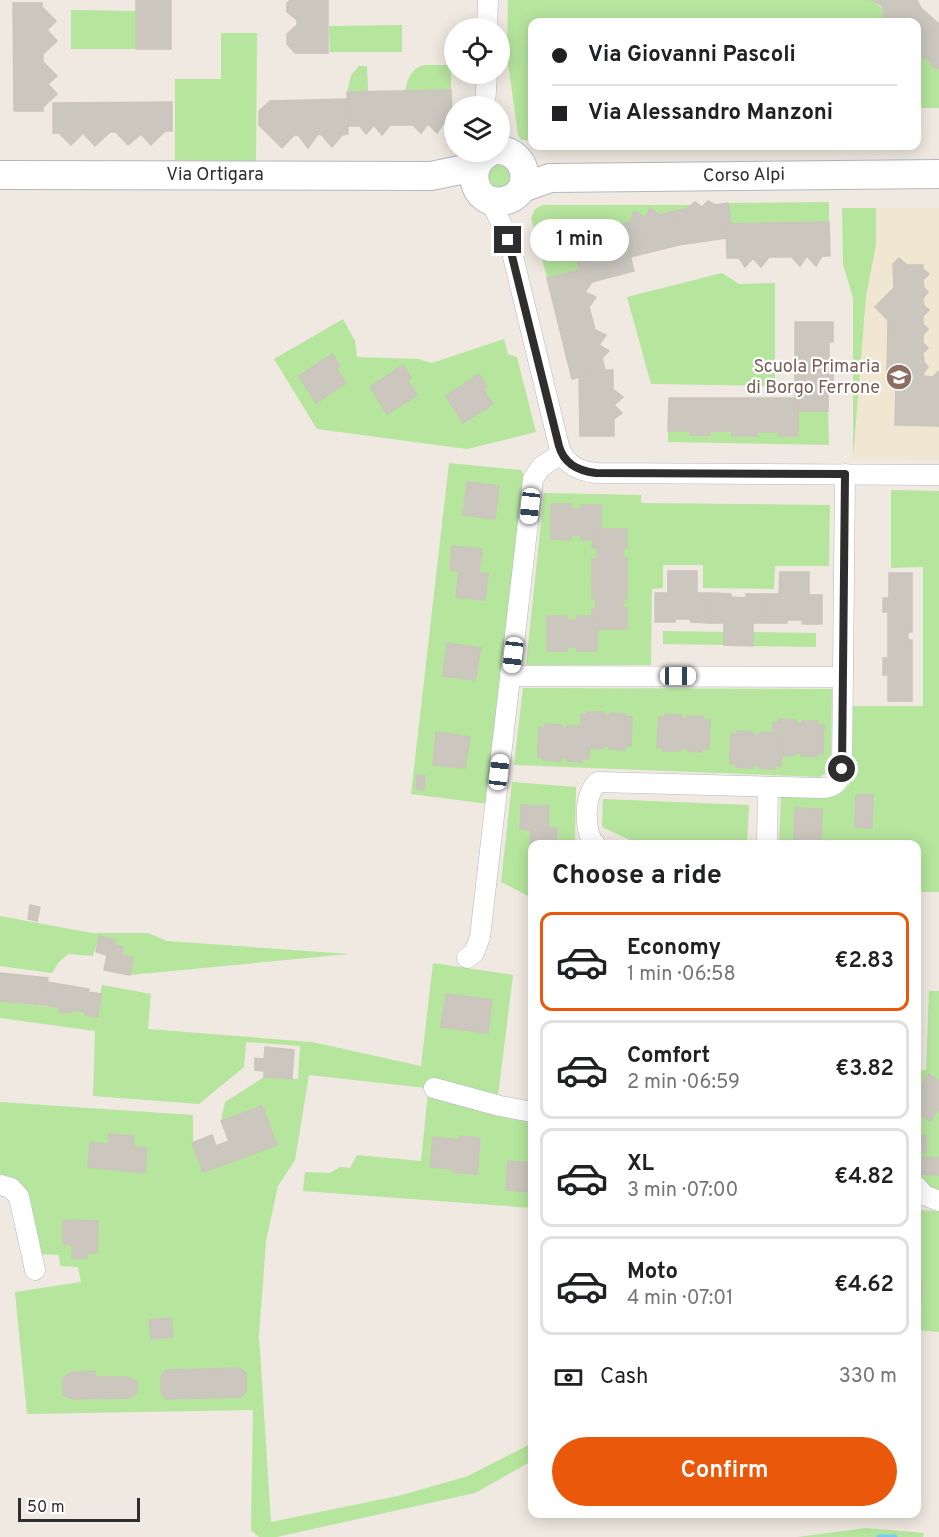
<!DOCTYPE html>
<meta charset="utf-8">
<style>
body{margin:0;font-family:Overpass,sans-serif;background:#f6f6f6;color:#202124;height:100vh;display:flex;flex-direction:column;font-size:22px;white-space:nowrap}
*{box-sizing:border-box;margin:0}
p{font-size:20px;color:#757577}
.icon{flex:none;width:33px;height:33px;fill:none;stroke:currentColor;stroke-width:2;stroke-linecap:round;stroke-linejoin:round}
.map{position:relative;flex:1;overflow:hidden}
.sheet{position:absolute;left:528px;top:840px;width:393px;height:678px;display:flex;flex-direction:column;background:#fff;border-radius:12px;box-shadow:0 3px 15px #0003}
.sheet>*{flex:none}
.hud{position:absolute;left:528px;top:18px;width:393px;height:132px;border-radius:12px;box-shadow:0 3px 15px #0003;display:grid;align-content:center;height:132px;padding:0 24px;background:#fff}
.controls{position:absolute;left:444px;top:18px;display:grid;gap:12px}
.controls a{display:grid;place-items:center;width:66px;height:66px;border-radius:50%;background:#fff;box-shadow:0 3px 15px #0003;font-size:30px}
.scale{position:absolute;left:18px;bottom:15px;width:122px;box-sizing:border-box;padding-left:6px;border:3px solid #2e2e2e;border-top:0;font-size:16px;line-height:21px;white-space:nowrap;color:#2e2e2e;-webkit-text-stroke:4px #fff;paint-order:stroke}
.end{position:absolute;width:27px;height:27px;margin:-14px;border:8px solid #2e2e2e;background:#fff;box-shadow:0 0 0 3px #fff}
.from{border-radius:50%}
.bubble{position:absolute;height:42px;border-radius:21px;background:#fff;box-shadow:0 3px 15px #0003;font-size:20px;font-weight:600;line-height:42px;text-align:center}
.car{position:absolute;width:18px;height:36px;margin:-18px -9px;border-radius:8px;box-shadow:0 0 4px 2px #0007;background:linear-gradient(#fff 24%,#345 0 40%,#fff 0 76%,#345 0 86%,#fff 0)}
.hud b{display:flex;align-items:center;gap:21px;height:57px;font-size:22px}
.hud b+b{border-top:2px solid #e0e0e0}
.hud i{width:15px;height:15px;background:#202124}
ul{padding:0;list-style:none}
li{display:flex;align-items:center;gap:18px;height:99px;margin:0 12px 9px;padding:0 12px;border:3px solid #e0e0e0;border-radius:12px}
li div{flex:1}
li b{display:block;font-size:22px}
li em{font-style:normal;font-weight:600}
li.active{border-color:#ea580c}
li>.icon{width:54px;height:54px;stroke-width:1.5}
h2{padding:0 24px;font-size:27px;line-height:72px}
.pay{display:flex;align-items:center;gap:15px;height:66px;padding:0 24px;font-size:22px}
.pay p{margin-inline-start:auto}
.action{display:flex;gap:12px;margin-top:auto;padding:12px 24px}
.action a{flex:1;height:69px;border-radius:36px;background:#ea580c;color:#fff;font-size:24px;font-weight:600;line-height:69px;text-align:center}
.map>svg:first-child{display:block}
.education{fill:#f0e6d1}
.green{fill:#b6e59e}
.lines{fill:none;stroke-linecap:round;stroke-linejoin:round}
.stream{stroke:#75cff0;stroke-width:5}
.building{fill:#cbc7bf;stroke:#cbc5ba;stroke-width:1.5}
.street-casing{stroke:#b4b7c1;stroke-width:21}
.secondary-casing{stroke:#b4b7c1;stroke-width:30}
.street{stroke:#fff;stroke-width:20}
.secondary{stroke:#fff;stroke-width:28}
.route{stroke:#2e2e2e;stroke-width:8}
.labels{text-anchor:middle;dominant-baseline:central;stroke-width:4.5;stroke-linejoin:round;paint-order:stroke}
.street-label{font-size:18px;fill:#2e2e2e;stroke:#fff}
.education-label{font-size:18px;fill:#785e54;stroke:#fff;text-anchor:end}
</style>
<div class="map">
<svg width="939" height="1537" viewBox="0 0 939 1537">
<rect width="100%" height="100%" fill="#efe9e1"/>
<path class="education" d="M876 208H939V460L853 459 866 296 876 245Z"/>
<g class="green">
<path d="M508 0H872C880 7 884 7 884 20L889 22H532V141L521 140 518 135 507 56Z"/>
<path d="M71 10 136 11V49H71Z"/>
<path d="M402 25V52H330L329 26Z"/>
<path d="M221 33H257L256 161 175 160V79H221Z"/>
<path d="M916 54 929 60 934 68H939V108H917Z"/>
<path d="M426 65H451V90L405 91C408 77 412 67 426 65Z"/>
<path d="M359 66H367L368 91 347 92 351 75Z"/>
<circle cx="499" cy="176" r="11"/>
<path d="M829 202V222L731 224 728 203Z"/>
<path d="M543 205H691L686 209 660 215 650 208 645 218 634 212 630 222 622 224 627 243 576 256 580 270 547 278 531 218 535 209Z"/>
<path d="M842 208H876V245L866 296 853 459V298L843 264Z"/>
<path d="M722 273 739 284 775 283V386L651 384 627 297Z"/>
<path d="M343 319 355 341 357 357 418 359 432 363 504 339 508 354 517 357 536 432 467 449 317 429 274 359Z"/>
<path d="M798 411H828L829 445 668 442V431H690V435H710V431H732L758 435 757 432H779V436H798Z"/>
<path d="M449 463 521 470 526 479 488 804 411 794Z"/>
<path d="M891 490 939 491V892H917L916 844H779L781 795C801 795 838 804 849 784L850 706H923V567L891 568Z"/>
<path d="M544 493 641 495V503L830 505 829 566H775L774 589 703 588V565H663V588L652 589 651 665H526Z"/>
<path d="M663 631 724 632V645L663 644Z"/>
<path d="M753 632 816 633V647L753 646Z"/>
<path d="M523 688 832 689 831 765 827 773 819 777 514 765Z"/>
<path d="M512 782 576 787 575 842 577 844H532V898L501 882Z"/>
<path d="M603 799 749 805 747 844H638L602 827Z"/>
<path d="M0 916 92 933H148L167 941 349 954 130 975 133 957 122 955 123 948 114 945 115 940 99 936 93 956 68 954 59 962 52 973 0 966Z"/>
<path d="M433 963 513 975 498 1096 309 1075 295 1160 278 1186 266 1241 259 1336 271 1522 402 1495 468 1476 532 1443V1461L475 1493 277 1537H259L251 1530 253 1410 27 1414 15 1292 81 1282 78 1267 60 1266 59 1255 37 1254 0 1180V1102L193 1115V1142L212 1135 216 1145 229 1141 221 1121 225 1102 264 1077 298 1079 300 1046 246 1042 244 1067 199 1104 93 1096 95 1031 0 1018V1001L60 1008 59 1012 71 1013 72 1010 85 1012V1015L97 1017 102 985 151 994 148 1029 312 1042 421 1066Z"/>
<path d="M929 991H939V1158L918 1157V1173L939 1175V1192L928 1187 917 1175 916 1070H926Z"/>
<path d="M428 1092 532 1117V1208L303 1191 305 1172 330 1173 340 1167 350 1168 357 1155 421 1161Z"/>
<path d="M916 1210 939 1211V1332L917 1330Z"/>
<path d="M866 1528 924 1533 923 1537H797Z"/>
</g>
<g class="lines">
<path class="stream" d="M879 1537H895"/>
</g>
<g class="building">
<rect x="136" y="0" width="35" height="49"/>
<path d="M290 0H328V53H295L287 44V34L297 25V20L287 12V3Z"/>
<path d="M872 0H917L921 8 939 24V68H934L929 60 916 54V22H889L884 20V11L881 5Z"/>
<path d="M13 3H42V7L56 21 47 30 57 41 43 54V62L57 76 48 84 57 94 43 107V111H14Z"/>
<path d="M451 90 452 124H443L437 133 428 124 421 133 413 125H390L382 135 374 125 366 134 360 126H348L347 92Z"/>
<path d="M347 99 348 134 342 135 332 147 322 135 318 134 308 148 298 135H294L282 148 259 125V111L270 101Z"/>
<path d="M172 102V131H165L151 145 141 134 128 145 116 132H110L95 146 83 133 71 145 59 133H53V103Z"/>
<path d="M708 201 715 205 728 203 731 224H726V238L679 245 671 212 686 209 695 202 702 207Z"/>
<path d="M650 208 660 215 671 212 679 245 630 257 622 224 630 222 634 211 645 218Z"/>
<path d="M829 222 830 256H822L816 266 807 256 800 266 792 257H769L761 267 753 258 745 267 739 258H727L726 224Z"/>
<path d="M627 243 634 271 592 282 582 277 576 256Z"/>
<path d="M899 258 907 265H923V269L929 274 923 280 924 288 928 292 923 298 924 306 929 310 923 316V324L928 329 923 335V343L928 348 923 353 924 362 928 367 924 372 923 376 933 377 939 371V426L895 425 896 384 887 377 888 320 875 307 894 288 893 264Z"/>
<path d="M580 270 582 277 592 282 585 292 596 297 589 307 595 330 606 335 599 345 609 351 602 358 605 370 572 379 547 278Z"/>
<path d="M795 322H833V342H829V363H833V389L828 388V411H798V398H795Z"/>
<path d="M332 354 340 366 336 369 346 383 316 403 299 376Z"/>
<path d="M403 365 411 378 407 380 417 395 387 414 370 387Z"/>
<path d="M605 370H613V389L623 397 614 405 622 413 614 419V436H580L579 377Z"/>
<path d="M479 374 487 387 483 389 493 404 463 423 446 396Z"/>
<path d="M669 398H798V436H779V432H757L758 436H732V431H710V435H690V431H668Z"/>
<path d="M467 482 499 486 495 519 463 515Z"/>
<path d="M551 504H571V509H581V505H601V529L593 540H581V535H571V540L551 539Z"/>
<path d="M601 529H627V548H623V558H627V579H592V559H597V548H592L593 540Z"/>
<path d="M452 546 482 549 479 573 488 574 485 600 456 597 459 571 450 570Z"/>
<path d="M668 571H697V593H711L710 623 691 622 690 619H675V622H655V593H668Z"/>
<path d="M780 572H809V595H822V624H802V620H787V623H766V594H779Z"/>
<path d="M889 573H912V632H908V640H912V701H888V675H883V658H888V612H883V598H889Z"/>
<path d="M592 579H627V599H623V608H627V629H597L592 616V609H596V599H592Z"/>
<path d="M711 593 731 594V597L746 598V594H766V623H753V646L724 645V623H710Z"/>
<path d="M547 616H567V620H577V616H592L597 629V651H577V647H567V651H547Z"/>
<path d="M447 643 481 648 475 680 443 676Z"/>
<path d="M587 712H604V716H609L610 713 626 714 625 717H632L631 746H625V750L609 749V746H603V749L589 748 590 737 580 736 581 714H587Z"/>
<path d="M665 714 682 715V719H687V716H703V720H710L709 749H702V752L687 751V748H680V751H663V748L657 747 659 717H665Z"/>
<path d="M779 719 796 720V723L801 724 802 721H818L817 725H824L823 754H817V757L801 756V753H795L794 756H782V743H772L773 722H779Z"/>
<path d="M545 724 562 725V728L567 729V726H581L580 736 590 737 589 759H582V762L567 761V758H560V761L543 760V757H538L539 727H545Z"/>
<path d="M737 731 754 732V735H759L760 732 773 733 772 743H782L781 766 775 765V769L759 768V765H753V768L736 767V764H730L731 734H737Z"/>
<path d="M436 732 470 737 465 768 433 765Z"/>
<path d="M417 775 425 776 424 790 416 789Z"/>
<path d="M856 795H873L872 828 855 827Z"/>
<path d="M521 805 549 806 548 827 557 828 556 844H532V850H530L531 830 520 829Z"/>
<path d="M795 808 822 809 821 844H794Z"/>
<path d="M30 905 40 907 37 921 28 919Z"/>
<path d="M99 936 115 940 114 945 123 947 122 955 133 957 130 975 104 970 107 955 96 952Z"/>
<path d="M0 973 48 978 44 1005 0 1001Z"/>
<path d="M47 982 89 989 88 992 101 994 98 1017 85 1015V1012L72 1010 71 1013 59 1012 60 1008 44 1005Z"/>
<path d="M446 994 492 1000 488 1033 441 1027Z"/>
<path d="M265 1047 294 1050 292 1079 264 1077V1071L255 1070V1058L264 1059Z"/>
<path d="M929 1074 939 1081V1109L930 1121 916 1111V1083L920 1086Z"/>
<path d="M262 1106 277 1145 203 1172 192 1143 212 1135 216 1146 229 1141 221 1121Z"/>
<path d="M109 1134 134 1136 133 1147 147 1148 145 1173 88 1167 90 1142 108 1144Z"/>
<path d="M916 1135 926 1136V1152H916Z"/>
<path d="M459 1136 480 1138 477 1174 453 1172V1169L430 1167 433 1137 459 1140Z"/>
<path d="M918 1157 939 1158V1175L918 1174Z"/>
<path d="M508 1161 532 1163V1192L506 1190Z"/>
<path d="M63 1220 98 1221 97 1253H87V1258H72V1245L63 1244Z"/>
<path d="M916 1282H922L920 1312 916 1311Z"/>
<path d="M171 1318 173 1337 151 1339 149 1320Z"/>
<path d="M240 1368 246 1373V1392L240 1397 167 1399 161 1393V1375L166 1370Z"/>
<path d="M95 1371V1377H128L137 1382V1393L128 1398 73 1399 63 1395V1378L72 1372Z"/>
</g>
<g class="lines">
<defs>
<g id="street">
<path d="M487 28 488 0"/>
<path d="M485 106 487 74"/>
<path d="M490 200 509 240 559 446C564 464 578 471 596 473L939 475"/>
<path d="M510 676 843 677"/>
<path d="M595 844C583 833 584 792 598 782L821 788C834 788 840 781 842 769L845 474"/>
<path d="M767 844 768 787"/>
<path d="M467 958 474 953 480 937 533 479 541 467 561 454"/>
<path d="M434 1088 500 1106 532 1112"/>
<path d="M0 1185 11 1188 19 1197 35 1270"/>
<path d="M916 1186 924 1195 939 1201"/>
</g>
<g id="secondary">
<path d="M490 152C464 164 472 206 503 201 534 195 530 154 500 150"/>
<path d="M0 175 431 176 475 167"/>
<path d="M522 188 550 178 939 174"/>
</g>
</defs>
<use href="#street" class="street-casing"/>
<use href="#secondary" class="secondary-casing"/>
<use href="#street" class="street"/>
<use href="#secondary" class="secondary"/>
</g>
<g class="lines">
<path class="route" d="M508 240 559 446C564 464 578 471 596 473L845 474 842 769"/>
</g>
<defs>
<symbol id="school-disc" viewBox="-11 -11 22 22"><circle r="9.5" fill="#8d6e63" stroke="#fff"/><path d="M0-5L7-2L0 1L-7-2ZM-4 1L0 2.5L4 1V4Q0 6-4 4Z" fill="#fff"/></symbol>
</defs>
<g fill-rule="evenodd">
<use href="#school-disc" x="884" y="362" width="30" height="30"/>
</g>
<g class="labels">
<g class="street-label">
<text x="215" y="175">Via Ortigara</text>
<text transform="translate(744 176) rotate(-1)">Corso Alpi</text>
</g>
<g class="education-label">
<text x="880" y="367">Scuola Primaria<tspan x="880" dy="21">di Borgo Ferrone</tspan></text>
</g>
</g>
</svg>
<div class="controls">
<a><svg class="icon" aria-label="locate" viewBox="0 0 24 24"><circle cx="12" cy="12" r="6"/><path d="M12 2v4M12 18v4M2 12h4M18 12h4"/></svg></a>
<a><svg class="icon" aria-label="layers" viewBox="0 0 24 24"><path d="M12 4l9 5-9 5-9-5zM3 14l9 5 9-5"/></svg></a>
</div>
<div class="scale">50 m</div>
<i class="end from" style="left:842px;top:769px"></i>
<i class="end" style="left:508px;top:240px"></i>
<div class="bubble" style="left:530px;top:219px;width:99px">1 min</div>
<i class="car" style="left:530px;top:506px;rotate:186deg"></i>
<i class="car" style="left:513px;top:655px;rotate:187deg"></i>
<i class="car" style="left:678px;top:676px;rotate:90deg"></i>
<i class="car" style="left:499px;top:772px;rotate:7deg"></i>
<div class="hud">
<b><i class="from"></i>Via Giovanni Pascoli</b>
<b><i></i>Via Alessandro Manzoni</b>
</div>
<section class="sheet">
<h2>Choose a ride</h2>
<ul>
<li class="active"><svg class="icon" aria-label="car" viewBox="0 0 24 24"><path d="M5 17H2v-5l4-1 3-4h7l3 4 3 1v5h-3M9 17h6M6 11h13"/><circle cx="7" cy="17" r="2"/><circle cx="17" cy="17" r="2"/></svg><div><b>Economy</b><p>1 min · 06:58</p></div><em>€2.83</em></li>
<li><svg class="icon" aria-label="car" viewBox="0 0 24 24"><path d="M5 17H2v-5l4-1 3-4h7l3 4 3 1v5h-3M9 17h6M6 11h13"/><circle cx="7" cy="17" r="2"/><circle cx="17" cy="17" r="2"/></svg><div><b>Comfort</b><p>2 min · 06:59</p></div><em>€3.82</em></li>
<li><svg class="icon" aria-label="car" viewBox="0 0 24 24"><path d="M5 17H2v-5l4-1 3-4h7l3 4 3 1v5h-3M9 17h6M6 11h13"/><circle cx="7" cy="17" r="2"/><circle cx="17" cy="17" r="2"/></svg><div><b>XL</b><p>3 min · 07:00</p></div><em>€4.82</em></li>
<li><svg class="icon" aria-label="car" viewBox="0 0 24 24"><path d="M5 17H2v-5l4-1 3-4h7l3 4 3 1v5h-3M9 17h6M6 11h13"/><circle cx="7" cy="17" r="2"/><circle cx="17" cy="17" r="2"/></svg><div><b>Moto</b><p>4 min · 07:01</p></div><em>€4.62</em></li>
</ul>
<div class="pay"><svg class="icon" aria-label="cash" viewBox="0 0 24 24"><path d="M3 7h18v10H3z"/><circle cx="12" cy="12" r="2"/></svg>Cash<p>330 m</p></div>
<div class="action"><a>Confirm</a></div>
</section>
</div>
